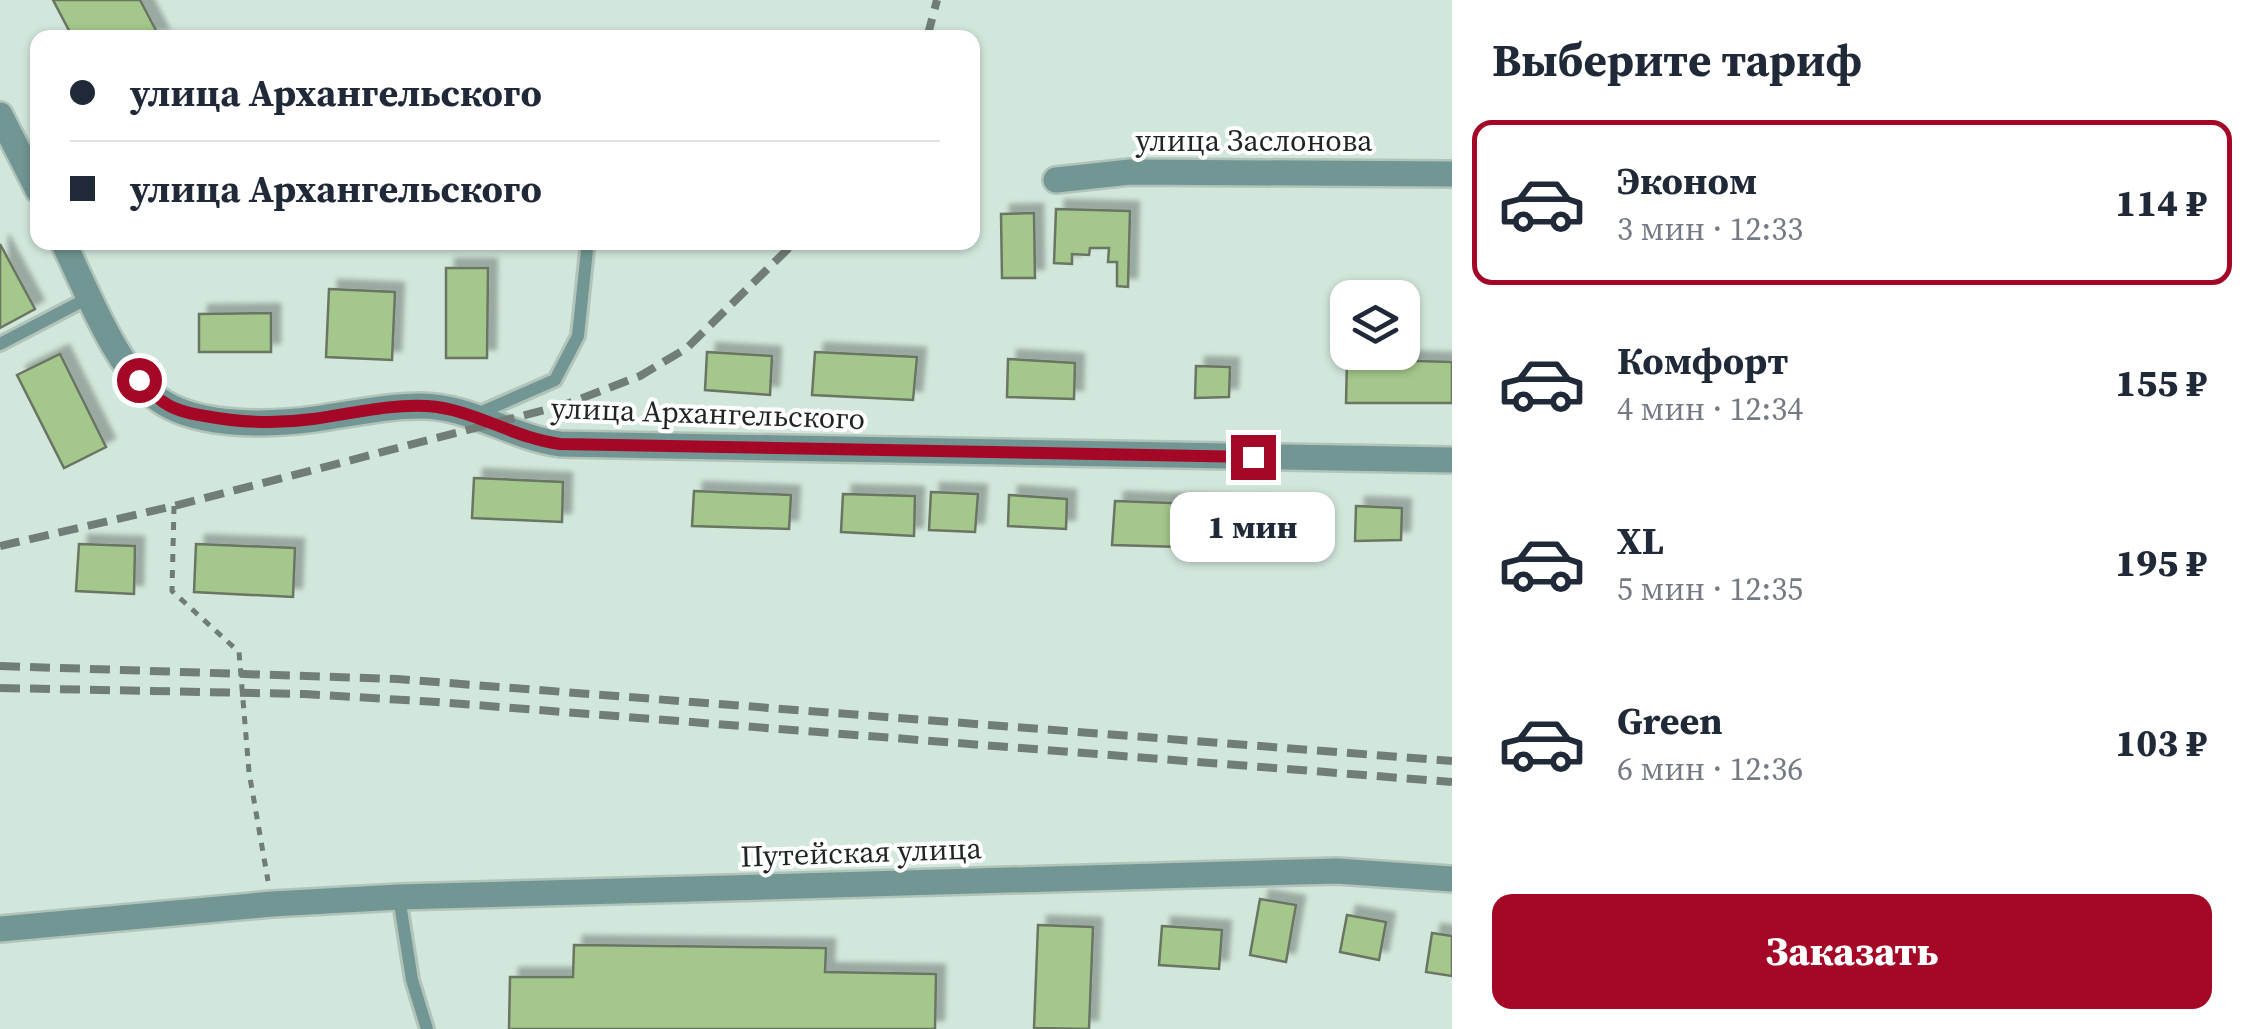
<!DOCTYPE html>
<html lang="ru">
<meta charset="utf-8">
<style>
body{margin:0;font-family:"Source Serif 4",serif;background:#f6f6f7;color:#1f2937;height:100vh;display:flex;flex-direction:column;font-size:38px;white-space:nowrap}
*{box-sizing:border-box;margin:0}
p{font-size:32px;color:#747a83}
.icon{flex:none;width:55px;height:55px;fill:none;stroke:currentColor;stroke-width:2;stroke-linecap:round;stroke-linejoin:round}
.map{position:relative;flex:1;overflow:hidden}
.sheet{display:flex;flex-direction:column;background:#fff;width:800px}
.sheet>*{flex:none}
.banner{position:absolute;left:30px;top:30px;width:950px;height:220px;border-radius:20px;box-shadow:0 2px 8px #0004;display:grid;align-content:center;height:220px;padding:0 40px;background:#fff}
.fabs{position:absolute;left:1330px;top:280px;display:grid;gap:20px}
.fabs a{display:grid;place-items:center;width:90px;height:90px;border-radius:20px;background:#fff;box-shadow:0 2px 8px #0004;font-size:50px}
.end{position:absolute;width:45px;height:45px;margin:-22px;border:12px solid #a40826;background:#fff;box-shadow:0 0 0 5px #fff}
.from{border-radius:50%}
.bubble{position:absolute;height:70px;border-radius:20px;background:#fff;box-shadow:0 2px 8px #0004;font-size:32px;font-weight:800;line-height:70px;text-align:center}
.banner b{display:flex;align-items:center;gap:35px;height:95px;font-size:38px}
.banner b+b{border-top:2px solid #e0e1e3}
.banner i{width:25px;height:25px;background:#1f2937}
ul{padding:0;list-style:none}
li{display:flex;align-items:center;gap:30px;height:165px;margin:0 20px 15px;padding:0 20px;border:5px solid transparent;border-radius:20px}
li div{flex:1}
li b{display:block;font-size:38px}
li em{font-style:normal;font-weight:800}
li.active{border-color:#a40826}
li>.icon{width:90px;height:90px;stroke-width:1.5}
h2{padding:0 40px;font-size:45px;line-height:120px}
.cta{display:flex;gap:20px;margin-top:auto;padding:20px 40px}
.cta a{flex:1;height:115px;border-radius:20px;background:#a40826;color:#fff;font-size:40px;font-weight:800;line-height:115px;text-align:center}
main{display:flex;flex:1;min-height:0}
.map>svg:first-child{display:block}
.building{fill:#a4c88b;stroke:#6a7464;stroke-width:2.5;filter:url(#shadow)}
.lines{fill:none;stroke-linecap:round;stroke-linejoin:round}
.service-casing{stroke:#b2c4ba;stroke-width:18}
.minor-casing{stroke:#b2c4ba;stroke-width:30}
.tertiary-casing{stroke:#b2c4ba;stroke-width:30}
.path{stroke:#707d76;stroke-width:5;stroke-dasharray:8 8;stroke-linecap:butt}
.service{stroke:#729693;stroke-width:12}
.minor{stroke:#729693;stroke-width:25}
.tertiary{stroke:#729693;stroke-width:25}
.rail{stroke:#717e77;stroke-width:8;stroke-dasharray:20 10;stroke-linecap:butt}
.route{stroke:#a40826;stroke-width:12}
.labels{text-anchor:middle;dominant-baseline:central;stroke-width:8;stroke-linejoin:round;paint-order:stroke}
.street-label{font-size:30px;fill:#1f2622;stroke:#fff}
</style>
<main>
<div class="map">
<svg width="1452" height="1029" viewBox="0 0 1452 1029">
<defs>
<filter id="shadow"><feDropShadow dx="9" dy="-9" stdDeviation="2.5" flood-color="#0004"/></filter>
</defs>
<rect width="100%" height="100%" fill="#d2e7db"/>
<g class="building">
<path d="M53 0H140L160 38H73Z"/>
<path d="M1056 209 1130 211 1128 287 1117 286V262H1108L1109 248H1090L1089 255 1072 254V264L1054 263Z"/>
<path d="M1034 213 1035 278H1002L1001 214Z"/>
<path d="M0 244 35 309 0 328Z"/>
<path d="M446 268H488L487 358H446Z"/>
<path d="M329 289 395 292 392 360 326 357Z"/>
<path d="M271 313V352H199V314Z"/>
<path d="M707 352 772 356 770 395 705 390Z"/>
<path d="M815 352 917 357 913 400 812 395Z"/>
<path d="M60 354 106 447 64 468 17 375Z"/>
<path d="M1008 359 1075 363 1074 399 1007 397Z"/>
<path d="M1347 359 1452 362V403H1346Z"/>
<path d="M1196 366 1230 367 1229 397 1195 398Z"/>
<path d="M474 478 563 482 562 522 472 518Z"/>
<path d="M694 491 791 495 789 529 692 526Z"/>
<path d="M931 492 978 494 975 532 929 530Z"/>
<path d="M843 494 915 496 914 536 841 532Z"/>
<path d="M1009 495 1067 499 1066 529 1008 526Z"/>
<path d="M1115 501 1256 506 1254 549 1112 545Z"/>
<path d="M1356 506 1402 508 1401 540 1355 541Z"/>
<path d="M79 544 135 546 134 594 76 591Z"/>
<path d="M196 544 295 548 293 597 194 592Z"/>
<path d="M1260 899 1296 905 1286 962 1250 955Z"/>
<path d="M1347 915 1386 922 1379 960 1340 952Z"/>
<path d="M1038 925 1093 927 1089 1029 1034 1028Z"/>
<path d="M1162 926 1222 930 1219 969 1159 965Z"/>
<path d="M1432 933 1452 936V976L1426 972Z"/>
<path d="M574 945 826 948 825 972 936 974 935 1029H509L510 977H573Z"/>
</g>
<g class="lines">
<defs>
<g id="service">
<path d="M0 344 90 297"/>
<path d="M475 415 555 380 578 336 587 250"/>
<path d="M399 897 412 980 427 1029"/>
</g>
<g id="minor">
<path d="M1056 180 1130 172 1452 174"/>
<path d="M0 929 272 904 399 897 1337 871 1452 879"/>
</g>
<g id="tertiary">
<path d="M0 115 38 190"/>
<path d="M63 242C87 290 118 376 164 403 203 427 271 425 315 419 351 414 384 406 421 406 470 406 511 437 560 444L1452 460"/>
</g>
</defs>
<use href="#service" class="service-casing"/>
<use href="#minor" class="minor-casing"/>
<use href="#tertiary" class="tertiary-casing"/>
<path class="path" d="M174 506 172 591 239 652 249 772 268 881"/>
<use href="#service" class="service"/>
<use href="#minor" class="minor"/>
<use href="#tertiary" class="tertiary"/>
<g class="rail">
<path d="M927 38 937 0"/>
<path d="M0 546 174 506 564 405 640 376 687 348 795 242"/>
<path d="M0 666 397 679 1452 761"/>
<path d="M0 688 304 694 437 702 1452 782"/>
</g>
</g>
<g class="lines">
<path class="route" d="M139 380C147 387 154 396 162 401 173 410 192 414 205 416 242 423 276 424 313 419 351 414 388 404 427 406 474 409 513 438 560 444L1253 457"/>
</g>
<g class="labels">
<g class="street-label">
<text x="1254" y="140">улица Заслонова</text>
<text transform="translate(708 413) rotate(2)">улица Архангельского</text>
<text transform="translate(861 852) rotate(-2)">Путейская улица</text>
</g>
</g>
</svg>
<div class="fabs">
<a><svg class="icon" aria-label="layers" viewBox="0 0 24 24"><path d="M12 4l9 5-9 5-9-5zM3 14l9 5 9-5"/></svg></a>
</div>
<i class="end from" style="left:139px;top:380px"></i>
<i class="end" style="left:1253px;top:457px"></i>
<div class="bubble" style="left:1170px;top:492px;width:165px">1 мин</div>
<div class="banner">
<b><i class="from"></i>улица Архангельского</b>
<b><i></i>улица Архангельского</b>
</div>
</div>
<section class="sheet">
<h2>Выберите тариф</h2>
<ul>
<li class="active"><svg class="icon" aria-label="car" viewBox="0 0 24 24"><path d="M5 17H2v-5l4-1 3-4h7l3 4 3 1v5h-3M9 17h6M6 11h13"/><circle cx="7" cy="17" r="2"/><circle cx="17" cy="17" r="2"/></svg><div><b>Эконом</b><p>3 мин · 12:33</p></div><em>114 ₽</em></li>
<li><svg class="icon" aria-label="car" viewBox="0 0 24 24"><path d="M5 17H2v-5l4-1 3-4h7l3 4 3 1v5h-3M9 17h6M6 11h13"/><circle cx="7" cy="17" r="2"/><circle cx="17" cy="17" r="2"/></svg><div><b>Комфорт</b><p>4 мин · 12:34</p></div><em>155 ₽</em></li>
<li><svg class="icon" aria-label="car" viewBox="0 0 24 24"><path d="M5 17H2v-5l4-1 3-4h7l3 4 3 1v5h-3M9 17h6M6 11h13"/><circle cx="7" cy="17" r="2"/><circle cx="17" cy="17" r="2"/></svg><div><b>XL</b><p>5 мин · 12:35</p></div><em>195 ₽</em></li>
<li><svg class="icon" aria-label="car" viewBox="0 0 24 24"><path d="M5 17H2v-5l4-1 3-4h7l3 4 3 1v5h-3M9 17h6M6 11h13"/><circle cx="7" cy="17" r="2"/><circle cx="17" cy="17" r="2"/></svg><div><b>Green</b><p>6 мин · 12:36</p></div><em>103 ₽</em></li>
</ul>
<div class="cta"><a>Заказать</a></div>
</section>
</main>
